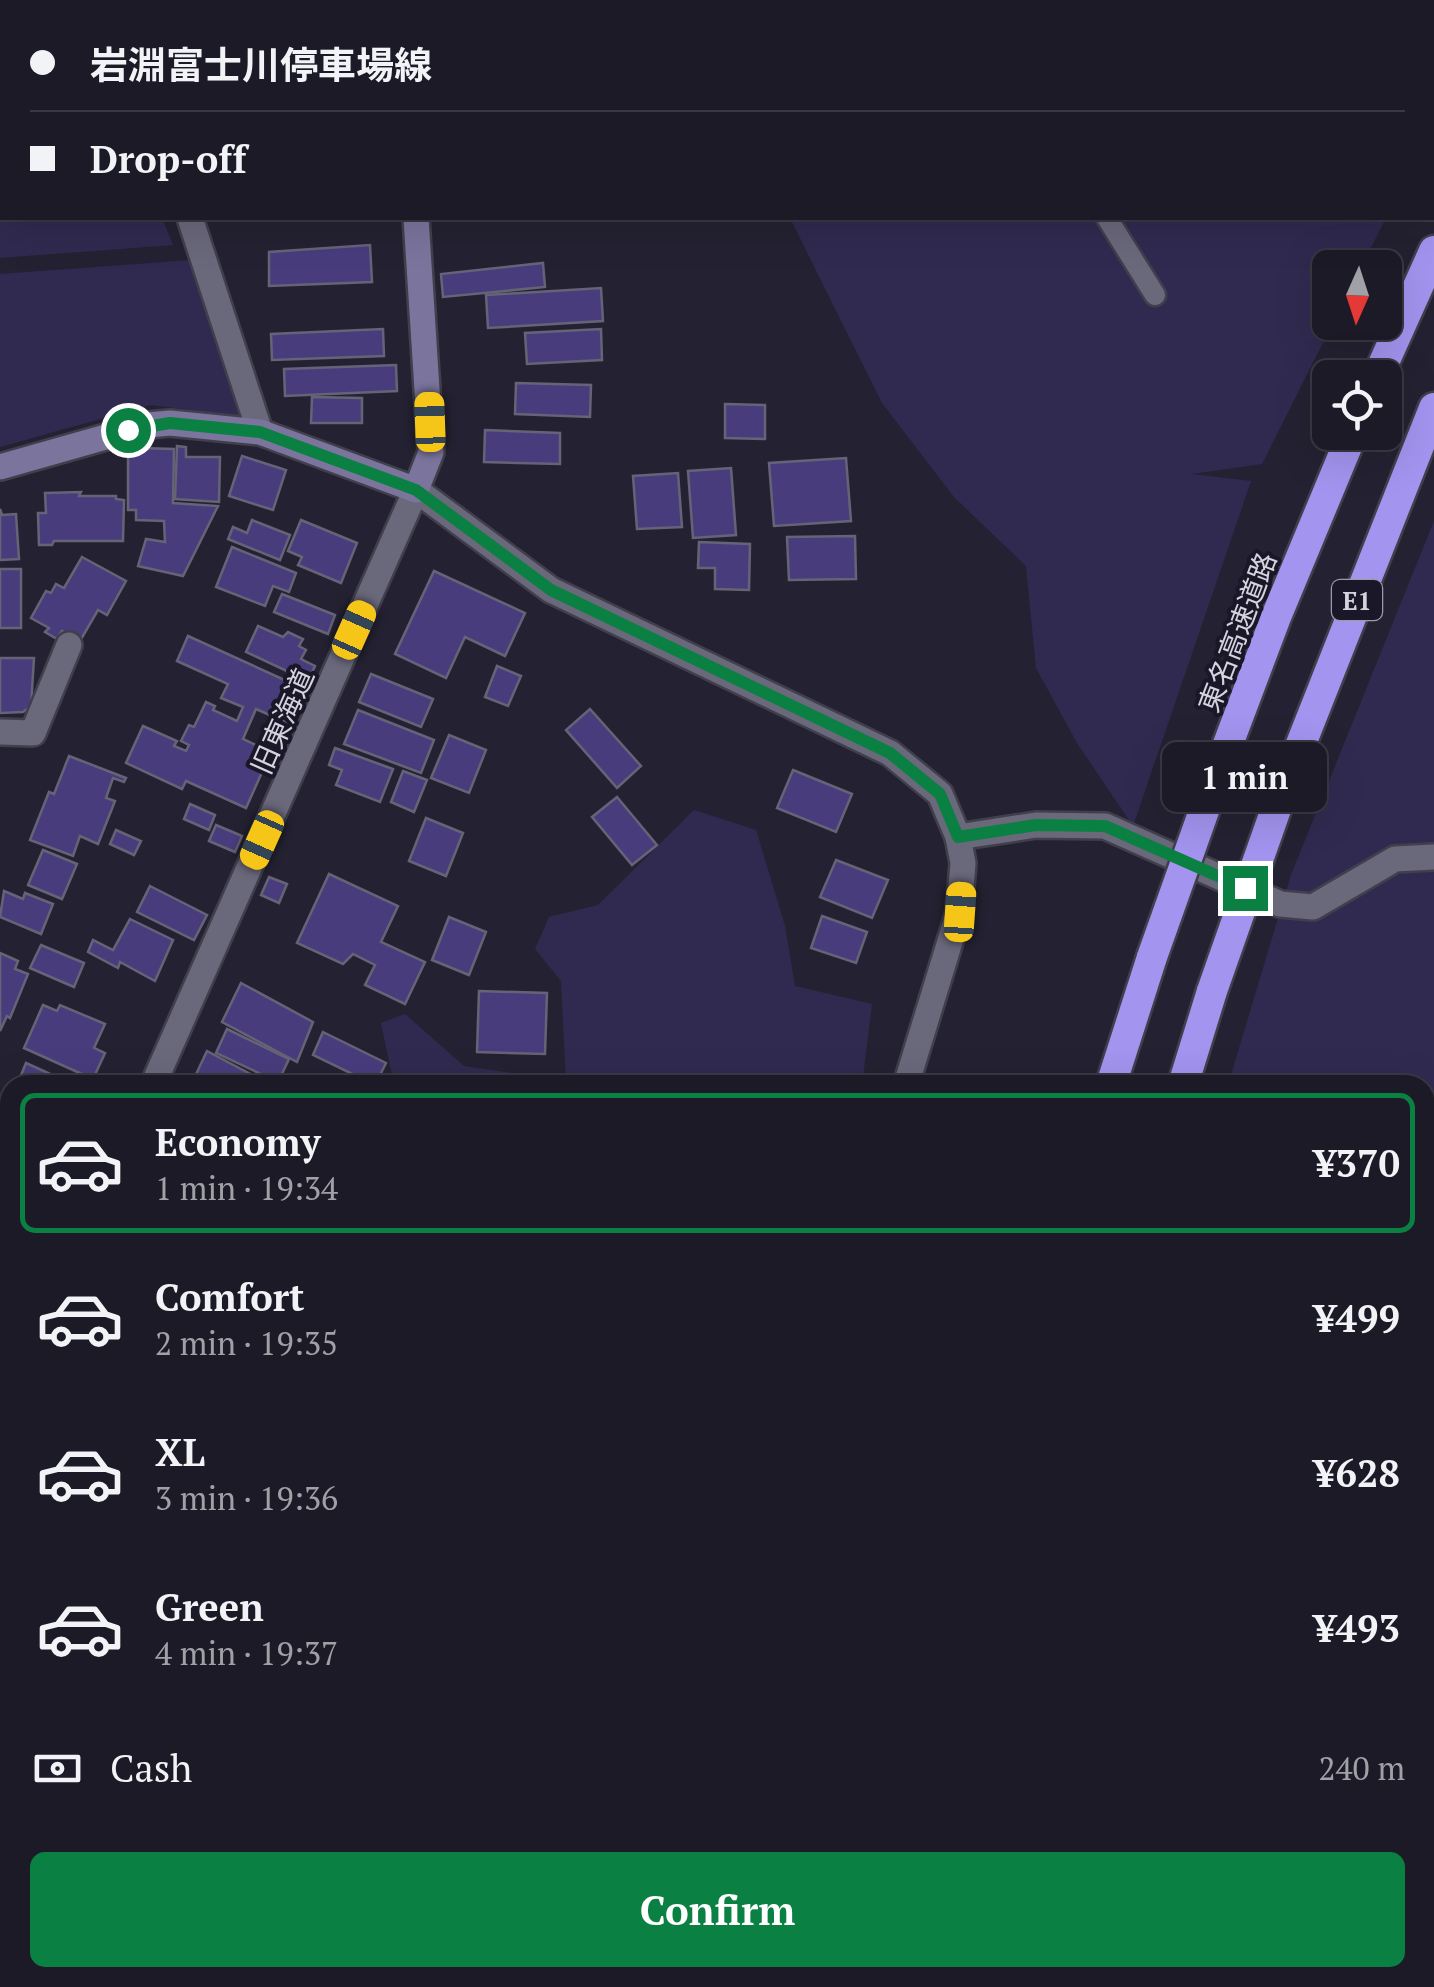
<!DOCTYPE html>
<meta charset="utf-8">
<style>
body{margin:0;font-family:"PT Serif","Noto Sans JP",serif;background:#24232e;color:#f1f3f6;height:100vh;display:flex;flex-direction:column;font-size:38px;white-space:nowrap}
*{box-sizing:border-box;margin:0}
p{font-size:32px;color:#a0a1a7}
.icon{flex:none;width:55px;height:55px;fill:none;stroke:currentColor;stroke-width:2;stroke-linecap:round;stroke-linejoin:round}
.map{position:relative;flex:1;overflow:hidden}
.panel{position:absolute;left:0px;top:1075px;width:1435px;height:912px;display:flex;flex-direction:column;background:#1b1a26;border-radius:30px 30px 0 0;box-shadow:0 10px 40px #0002,0 0 0 2px #393843}
.panel>*{flex:none}
.hud{position:absolute;left:0px;top:0px;width:1435px;height:220px;box-shadow:0 10px 40px #0002,0 0 0 2px #393843;display:grid;align-content:center;height:220px;padding:0 30px;background:#1b1a26}
.needle{width:65px;rotate:183deg}
.tools{position:absolute;left:1312px;top:250px;display:grid;gap:20px}
.tools a{display:grid;place-items:center;width:90px;height:90px;border-radius:15px;background:#1b1a26;box-shadow:0 10px 40px #0002,0 0 0 2px #393843;font-size:50px}
.end{position:absolute;width:45px;height:45px;margin:-22px;border:12px solid #0b8043;background:#fff;box-shadow:0 0 0 5px #fff}
.from{border-radius:50%}
.bubble{position:absolute;height:70px;border-radius:15px;background:#1b1a26;box-shadow:0 10px 40px #0002,0 0 0 2px #393843;font-size:32px;font-weight:700;line-height:70px;text-align:center}
.car{position:absolute;width:30px;height:60px;margin:-30px -15px;border-radius:12px;box-shadow:0 0 8px 2px #0007;background:linear-gradient(#f5c518 24%,#345 0 40%,#f5c518 0 76%,#345 0 86%,#f5c518 0)}
.hud b{display:flex;align-items:center;gap:35px;height:95px;font-size:38px}
.hud b+b{border-top:2px solid #393843}
.hud i{width:25px;height:25px;background:#f1f3f6}
ul{padding:18px 0 0;list-style:none}
li{display:flex;align-items:center;gap:30px;height:140px;margin:0 20px 15px;padding:0 10px;border:5px solid transparent;border-radius:15px}
li div{flex:1}
li b{display:block;font-size:38px}
li em{font-style:normal;font-weight:700}
li.active{border-color:#0b8043}
li>.icon{width:90px;height:90px;stroke-width:1.5}
.pay{display:flex;align-items:center;gap:25px;height:110px;padding:0 30px;font-size:38px}
.pay p{margin-inline-start:auto}
.primary-button{display:flex;gap:20px;margin-top:auto;padding:20px 30px}
.primary-button a{flex:1;height:115px;border-radius:15px;background:#0b8043;color:#fff;font-size:40px;font-weight:700;line-height:115px;text-align:center}
.map>svg:first-child{display:block}
.green{fill:#302a50}
.building{fill:#493c7d;stroke:#656376;stroke-width:2.5}
.lines{fill:none;stroke-linecap:round;stroke-linejoin:round}
.service-casing{stroke:#413f4c;stroke-width:25}
.minor-casing{stroke:#413f4c;stroke-width:30}
.tertiary-casing{stroke:#413f4c;stroke-width:30}
.secondary-casing{stroke:#413f4c;stroke-width:30}
.motorway-casing{stroke:#413f4c;stroke-width:35}
.service{stroke:#6a687b;stroke-width:20}
.minor{stroke:#6a687b;stroke-width:25}
.tertiary{stroke:#6a687b;stroke-width:25}
.secondary{stroke:#7b759e;stroke-width:25}
.motorway{stroke:#a294ef;stroke-width:30}
.motorway-bridge-casing{stroke:#413f4c;stroke-width:35;stroke-linecap:butt}
.motorway-bridge{stroke:#a294ef;stroke-width:30}
.route{stroke:#0b8043;stroke-width:12}
.labels{text-anchor:middle;dominant-baseline:central;stroke-width:8;stroke-linejoin:round;paint-order:stroke}
.shield{fill:#1a1828;stroke:#9c9ba7;stroke-width:2.5}
.shield-label{font-size:25px;font-weight:bold;fill:#d4d3de}
.street-label{font-size:28px;fill:#d4d3de;stroke:#1a1828}
</style>
<div class="map">
<svg width="1434" height="1987" viewBox="0 0 1434 1987">
<rect width="100%" height="100%" fill="#242232"/>
<g class="green">
<path d="M697 0H1434V122L1433 125 1432 2H697Z"/>
<path d="M0 109 2 218H162L173 245 0 258Z"/>
<path d="M790 218H1386L1361 267 1330 268V322L1333 323 1262 464 1191 474 1251 481 1133 826 1077 743 1036 668 1026 566 954 497 882 403Z"/>
<path d="M206 259 242 416 150 405 0 447V274Z"/>
<path d="M1434 521V1987H1041L1042 1978H1425V1085H1228L1291 875Z"/>
<path d="M694 810 756 830 785 926 795 986 872 1004 862 1085H394L381 1023 405 1014 464 1066 566 1081 561 981 535 949 549 917 598 905Z"/>
<path d="M10 1459V1574L0 1571V1478Z"/>
<path d="M496 1978H780L779 1987H492Z"/>
</g>
<g class="building">
<path d="M370 245 372 282 269 286V252Z"/>
<path d="M543 263 545 287 443 297 441 274Z"/>
<path d="M601 288 603 321 488 328 486 295Z"/>
<path d="M383 329 384 356 272 360 271 334Z"/>
<path d="M601 329 602 360 527 364 525 333Z"/>
<path d="M396 365 397 391 285 396 284 369Z"/>
<path d="M516 383 591 385 590 417 515 414Z"/>
<path d="M312 397 362 398V423H311Z"/>
<path d="M725 404 765 405V439L725 438Z"/>
<path d="M485 430 560 433V464L484 462Z"/>
<path d="M177 446 186 447V457H220L219 502 175 499Z"/>
<path d="M140 448 174 449 173 503 218 506 183 576 138 566 146 539 165 542 164 521 136 520V510H128V457Z"/>
<path d="M242 456 286 470 273 510 229 496Z"/>
<path d="M846 458 851 521 774 526 769 463Z"/>
<path d="M731 468 736 535 693 538 688 471Z"/>
<path d="M678 473 682 527 637 529 633 476Z"/>
<path d="M81 492 79 496H116V499L124 500 123 541H54L52 545H39L38 513H46L45 493Z"/>
<path d="M0 509 2 515 16 514 19 559 0 560Z"/>
<path d="M252 520 290 535 280 560 228 539 233 527 247 533Z"/>
<path d="M301 520 357 543 341 583 298 565 302 557 288 551Z"/>
<path d="M855 536 856 579 789 580 787 537Z"/>
<path d="M699 542 750 544 749 590 715 589V568H698Z"/>
<path d="M232 547 296 573 289 592 273 586 265 606 216 587Z"/>
<path d="M82 557 126 581 107 615 98 610 80 641 62 631 57 639 45 632 49 628 31 618 46 591 51 593 56 584 64 588Z"/>
<rect x="0" y="569" width="21" height="59"/>
<path d="M434 571 525 613 505 656 465 637 446 678 395 654Z"/>
<path d="M282 594 335 615 328 634 274 612Z"/>
<path d="M258 626 283 637 288 632 303 639 299 646 306 650 301 659 315 666 308 681 246 652Z"/>
<path d="M188 636 300 687 297 694 300 697 288 723 256 709 243 739 271 752 246 808 186 781 182 789 126 763 143 726 177 741 174 746 186 751 189 745 181 741 189 725 194 727 206 702 215 706 213 710 237 721 243 707 221 698 228 684 177 661Z"/>
<path d="M0 658H34L31 706 23 712 0 713Z"/>
<path d="M497 666 521 676 508 706 485 697Z"/>
<path d="M371 674 433 699 421 727 359 702Z"/>
<path d="M590 709 641 766 617 788 566 730Z"/>
<path d="M358 710 434 740 421 773 344 744Z"/>
<path d="M449 735 486 750 469 793 431 778Z"/>
<path d="M335 748 393 769 380 802 336 785 342 770 329 765Z"/>
<path d="M69 756 126 778 124 782 113 778 106 798 115 801 98 844 80 836 73 856 30 840 49 792 54 794Z"/>
<path d="M793 770 852 794 836 832 777 808Z"/>
<path d="M403 771 427 780 414 812 391 802Z"/>
<path d="M617 797 657 845 632 865 592 817Z"/>
<path d="M190 804 215 815 209 830 184 819Z"/>
<path d="M426 818 463 833 446 876 409 861Z"/>
<path d="M216 825 242 836 235 852 209 841Z"/>
<path d="M116 830 141 841 134 855 110 844Z"/>
<path d="M43 850 77 864 62 899 28 885Z"/>
<path d="M836 860 888 880 872 918 820 897Z"/>
<path d="M329 874 398 906 381 942 425 962 405 1004 365 985 375 965 353 954 343 964 297 943Z"/>
<path d="M269 877 287 884 279 903 261 895Z"/>
<path d="M150 886 207 915 194 940 137 912Z"/>
<path d="M4 891 23 899 25 893 53 904 41 934 0 917Z"/>
<path d="M822 916 867 932 856 963 811 948Z"/>
<path d="M449 917 486 932 469 975 432 960Z"/>
<path d="M130 919 173 940 155 981 120 962 118 968 88 952 93 940 113 950Z"/>
<path d="M41 945 84 963 74 987 30 968Z"/>
<path d="M0 953 18 961 15 969 28 974 10 1018 7 1016 0 1031Z"/>
<path d="M241 983 313 1022 297 1062 222 1022Z"/>
<path d="M479 991 547 993 545 1054 477 1052Z"/>
<path d="M43 1005 57 1011 60 1005 105 1024 94 1048 105 1053 93 1079 24 1048Z"/>
<path d="M227 1029 289 1059 278 1082 216 1053Z"/>
<path d="M323 1032 386 1063 375 1085 313 1055Z"/>
<path d="M207 1051 271 1085H191Z"/>
<path d="M26 1063 66 1081 64 1085H17Z"/>
<path d="M4 1104 10 1106V1150L0 1145V1113Z"/>
<path d="M9 1271 10 1272V1320L0 1315V1286Z"/>
</g>
<g class="lines">
<defs>
<g id="service">
<path d="M1034 0V2"/>
<path d="M1107 218 1155 295"/>
</g>
<g id="minor">
<path d="M132 0V2"/>
<path d="M190 218 260 432"/>
<path d="M0 732 33 733 69 645"/>
<path d="M958 837 1036 825 1105 826 1280 904 1313 907 1395 859 1434 857"/>
<path d="M153 1085 416 490"/>
<path d="M0 1220 10 1204"/>
<path d="M306 1978 325 1987"/>
<path d="M1048 1978 1070 1980"/>
<path d="M484 1987 488 1978"/>
</g>
<g id="tertiary">
<path d="M416 490 551 590 890 753 940 794 958 837 963 863 959 912 906 1085"/>
<path d="M797 1987 798 1978"/>
</g>
<g id="secondary">
<path d="M399 0V2"/>
<path d="M0 467 148 425 170 423 260 432 416 490 431 452 416 218"/>
</g>
<g id="motorway">
<path d="M1377 378 1434 251"/>
<path d="M1222 760 1276 617 1353 432"/>
<path d="M1282 792 1434 408"/>
<path d="M1111 1085 1152 957"/>
<path d="M1183 1085 1212 991"/>
<path d="M908 1987 909 1978"/>
<path d="M983 1987 984 1978"/>
</g>
</defs>
<use href="#service" class="service-casing"/>
<use href="#minor" class="minor-casing"/>
<use href="#tertiary" class="tertiary-casing"/>
<use href="#secondary" class="secondary-casing"/>
<use href="#motorway" class="motorway-casing"/>
<use href="#service" class="service"/>
<use href="#minor" class="minor"/>
<use href="#tertiary" class="tertiary"/>
<use href="#secondary" class="secondary"/>
<use href="#motorway" class="motorway"/>
<defs>
<g id="motorway-bridge">
<path d="M1152 957 1222 760"/>
<path d="M1212 991 1282 792"/>
</g>
</defs>
<use href="#motorway-bridge" class="motorway-bridge-casing"/>
<use href="#motorway-bridge" class="motorway-bridge"/>
</g>
<g class="lines">
<path class="route" d="M128 430 170 423 260 432 416 490 551 590 890 753 940 794 958 837 1036 825 1105 826 1245 888"/>
</g>
<g class="labels">
<rect class="shield" x="1332" y="580" width="50" height="40" rx="8"/>
<g class="shield-label">
<text x="1357" y="600">E1</text>
</g>
<g class="street-label">
<text transform="translate(1237 632) rotate(-69)">東名高速道路</text>
<text transform="translate(282 721) rotate(-66)">旧東海道</text>
</g>
</g>
</svg>
<div class="tools">
<a><svg class="needle" viewBox="-14 -14 28 28"><path d="M0-13l5 13h-10z" fill="#e53935"/><path d="M0 13l5-13h-10z" fill="#a0a1a7"/></svg></a>
<a><svg class="icon" aria-label="locate" viewBox="0 0 24 24"><circle cx="12" cy="12" r="6"/><path d="M12 2v4M12 18v4M2 12h4M18 12h4"/></svg></a>
</div>
<i class="end from" style="left:128px;top:430px"></i>
<i class="end" style="left:1245px;top:888px"></i>
<div class="bubble" style="left:1162px;top:742px;width:165px">1 min</div>
<i class="car" style="left:430px;top:422px;rotate:358deg"></i>
<i class="car" style="left:354px;top:630px;rotate:24deg"></i>
<i class="car" style="left:262px;top:840px;rotate:204deg"></i>
<i class="car" style="left:960px;top:912px;rotate:4deg"></i>
<div class="hud">
<b><i class="from"></i>岩淵富士川停車場線</b>
<b><i></i>Drop-off</b>
</div>
<section class="panel">
<ul>
<li class="active"><svg class="icon" aria-label="car" viewBox="0 0 24 24"><path d="M5 17H2v-5l4-1 3-4h7l3 4 3 1v5h-3M9 17h6M6 11h13"/><circle cx="7" cy="17" r="2"/><circle cx="17" cy="17" r="2"/></svg><div><b>Economy</b><p>1 min · 19:34</p></div><em>¥370</em></li>
<li><svg class="icon" aria-label="car" viewBox="0 0 24 24"><path d="M5 17H2v-5l4-1 3-4h7l3 4 3 1v5h-3M9 17h6M6 11h13"/><circle cx="7" cy="17" r="2"/><circle cx="17" cy="17" r="2"/></svg><div><b>Comfort</b><p>2 min · 19:35</p></div><em>¥499</em></li>
<li><svg class="icon" aria-label="car" viewBox="0 0 24 24"><path d="M5 17H2v-5l4-1 3-4h7l3 4 3 1v5h-3M9 17h6M6 11h13"/><circle cx="7" cy="17" r="2"/><circle cx="17" cy="17" r="2"/></svg><div><b>XL</b><p>3 min · 19:36</p></div><em>¥628</em></li>
<li><svg class="icon" aria-label="car" viewBox="0 0 24 24"><path d="M5 17H2v-5l4-1 3-4h7l3 4 3 1v5h-3M9 17h6M6 11h13"/><circle cx="7" cy="17" r="2"/><circle cx="17" cy="17" r="2"/></svg><div><b>Green</b><p>4 min · 19:37</p></div><em>¥493</em></li>
</ul>
<div class="pay"><svg class="icon" aria-label="cash" viewBox="0 0 24 24"><path d="M3 7h18v10H3z"/><circle cx="12" cy="12" r="2"/></svg>Cash<p>240 m</p></div>
<div class="primary-button"><a>Confirm</a></div>
</section>
</div>
